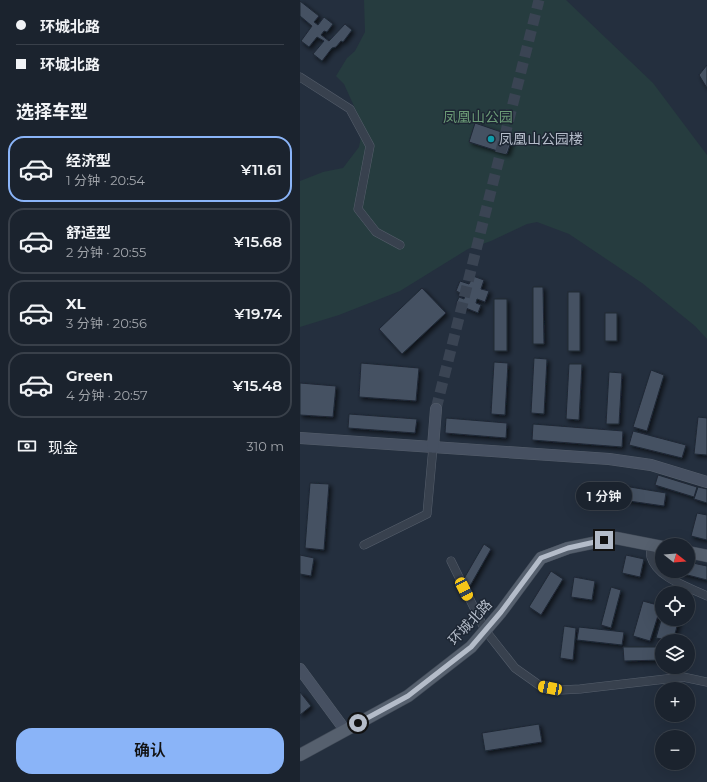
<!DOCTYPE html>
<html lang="zh">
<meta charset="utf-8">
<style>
body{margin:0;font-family:Montserrat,"Noto Sans SC",sans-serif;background:#282f3a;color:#f1f3f6;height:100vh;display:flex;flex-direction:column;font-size:15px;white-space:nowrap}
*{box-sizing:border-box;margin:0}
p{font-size:13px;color:#a0a4aa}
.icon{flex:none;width:22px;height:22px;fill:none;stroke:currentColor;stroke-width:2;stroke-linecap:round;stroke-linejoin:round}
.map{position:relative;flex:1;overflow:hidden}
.sheet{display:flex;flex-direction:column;background:#1b232e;width:300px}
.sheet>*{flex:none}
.top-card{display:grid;align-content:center;height:88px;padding:0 16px;background:#1b232e}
.needle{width:26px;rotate:107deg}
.buttons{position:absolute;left:355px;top:538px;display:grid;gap:8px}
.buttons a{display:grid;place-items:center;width:40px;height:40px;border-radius:50%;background:#1b232e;box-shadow:0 4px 16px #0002,0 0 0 1px #39404a;font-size:20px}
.end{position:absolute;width:18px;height:18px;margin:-9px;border:5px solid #b4bcc9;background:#111;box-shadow:0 0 0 2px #111}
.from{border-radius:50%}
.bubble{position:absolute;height:28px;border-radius:14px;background:#1b232e;box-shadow:0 4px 16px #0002,0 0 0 1px #39404a;font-size:13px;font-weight:600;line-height:28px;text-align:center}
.car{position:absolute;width:12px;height:24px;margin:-12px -6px;border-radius:5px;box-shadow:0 0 3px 1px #0007;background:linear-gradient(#f5c518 24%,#345 0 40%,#f5c518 0 76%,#345 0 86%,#f5c518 0)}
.top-card b{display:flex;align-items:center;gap:14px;height:38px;font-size:15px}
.top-card b+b{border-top:1px solid #39404a}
.top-card i{width:10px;height:10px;background:#f1f3f6}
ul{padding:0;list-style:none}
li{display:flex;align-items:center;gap:12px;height:66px;margin:0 8px 6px;padding:0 8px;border:2px solid #39404a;border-radius:16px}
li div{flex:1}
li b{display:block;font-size:15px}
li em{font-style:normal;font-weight:600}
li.current{border-color:#8ab4f8}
li>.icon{width:36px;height:36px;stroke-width:1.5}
h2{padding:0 16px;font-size:18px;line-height:48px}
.pay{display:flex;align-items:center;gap:10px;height:44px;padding:0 16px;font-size:15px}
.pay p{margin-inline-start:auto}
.cta{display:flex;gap:8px;margin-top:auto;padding:8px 16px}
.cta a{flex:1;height:46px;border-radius:16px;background:#8ab4f8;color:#111;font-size:16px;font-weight:600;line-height:46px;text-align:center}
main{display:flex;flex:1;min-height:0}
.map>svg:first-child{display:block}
.green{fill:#263c3f}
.building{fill:#455162;stroke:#1f2835;filter:url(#shadow)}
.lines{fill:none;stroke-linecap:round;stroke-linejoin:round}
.secondary-tunnel{stroke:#3a4453;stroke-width:11;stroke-dasharray:11 5.5;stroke-linecap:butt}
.street-casing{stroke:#565f6c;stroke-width:9}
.secondary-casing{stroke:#565f6c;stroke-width:12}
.primary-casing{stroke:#414a57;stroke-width:13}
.street{stroke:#38414e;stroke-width:8}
.secondary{stroke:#465061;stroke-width:11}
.primary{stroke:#56606e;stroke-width:12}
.route{stroke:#b4bcc9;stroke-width:5}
.culture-dot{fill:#0f9aa8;stroke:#1d2633;stroke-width:1.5}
.labels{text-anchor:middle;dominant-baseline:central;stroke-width:3;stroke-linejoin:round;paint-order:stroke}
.park-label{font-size:14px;fill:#6b9a76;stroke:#1d2633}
.poi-label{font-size:14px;fill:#b4bcc9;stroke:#1d2633;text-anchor:start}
.street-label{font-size:14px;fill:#b4bcc9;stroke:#1d2633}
</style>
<main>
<section class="sheet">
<div class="top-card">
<b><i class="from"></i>环城北路</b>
<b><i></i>环城北路</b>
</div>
<h2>选择车型</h2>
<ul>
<li class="current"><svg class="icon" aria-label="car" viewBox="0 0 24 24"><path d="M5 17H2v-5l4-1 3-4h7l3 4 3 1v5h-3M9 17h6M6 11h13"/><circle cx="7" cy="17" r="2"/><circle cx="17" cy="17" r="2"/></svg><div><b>经济型</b><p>1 分钟 · 20:54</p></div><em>¥11.61</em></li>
<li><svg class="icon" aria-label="car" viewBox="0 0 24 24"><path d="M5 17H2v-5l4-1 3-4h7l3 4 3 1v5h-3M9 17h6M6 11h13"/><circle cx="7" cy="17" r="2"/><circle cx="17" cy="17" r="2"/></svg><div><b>舒适型</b><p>2 分钟 · 20:55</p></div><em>¥15.68</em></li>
<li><svg class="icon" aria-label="car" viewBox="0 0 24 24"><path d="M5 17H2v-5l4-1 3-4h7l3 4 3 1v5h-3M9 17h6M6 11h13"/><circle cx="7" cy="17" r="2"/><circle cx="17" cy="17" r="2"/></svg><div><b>XL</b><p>3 分钟 · 20:56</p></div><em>¥19.74</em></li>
<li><svg class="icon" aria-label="car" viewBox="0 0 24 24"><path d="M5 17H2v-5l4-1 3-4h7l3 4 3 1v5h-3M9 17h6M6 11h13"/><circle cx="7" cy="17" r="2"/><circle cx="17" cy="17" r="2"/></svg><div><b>Green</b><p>4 分钟 · 20:57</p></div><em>¥15.48</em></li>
</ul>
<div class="pay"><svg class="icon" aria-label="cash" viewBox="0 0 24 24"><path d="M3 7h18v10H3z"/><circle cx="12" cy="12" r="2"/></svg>现金<p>310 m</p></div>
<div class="cta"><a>确认</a></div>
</section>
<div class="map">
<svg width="407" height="782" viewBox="0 0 407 782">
<defs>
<filter id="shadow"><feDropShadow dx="2.5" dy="2.5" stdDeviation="2" flood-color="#0009"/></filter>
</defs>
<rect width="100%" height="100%" fill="#242f3e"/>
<path class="green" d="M64 0H266L353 83 407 155V339L395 326 342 283 269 234 237 222 227 224 191 241 168 249 100 291 39 315 0 327V181L23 172 43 168 59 147 61 137 58 115 44 84 36 76 47 58 55 51 65 32Z"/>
<g class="building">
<path d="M0 1 19 16 14 22 18 25 24 17 33 24 27 32 24 31 21 35 29 41 45 24 52 30 43 42 41 41 36 47 32 48 22 61 13 54 24 41 17 37 9 47 1 41 12 26 0 16Z"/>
<path d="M407 65V88L399 75Z"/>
<path d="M175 123 213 136 207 154 169 142Z"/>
<path d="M173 276 184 280 181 289 189 291 185 302 177 299 176 303 181 305 178 313 156 304 159 297 164 299 165 295 156 291 160 281 169 284Z"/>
<path d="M233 287H243L244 344H233Z"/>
<path d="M122 288 146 313 102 354 79 329Z"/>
<rect x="268" y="292" width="12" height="59"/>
<rect x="194" y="299" width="13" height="52"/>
<rect x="305" y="313" width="12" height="28"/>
<path d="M234 358 247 359 244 414 231 413Z"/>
<path d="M194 362 208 363 205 415 191 414Z"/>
<path d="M61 363 119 368 116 401 59 397Z"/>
<path d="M269 364H282L279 420 266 419Z"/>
<path d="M351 370 364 375 347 431 333 427Z"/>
<path d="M309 372 322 373 319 424H306Z"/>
<path d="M0 383 36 386 33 417 0 415Z"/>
<path d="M49 414 117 419 115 433 48 428Z"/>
<path d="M398 417 407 418V455L394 454Z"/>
<path d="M146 418 207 423 206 438 145 433Z"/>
<path d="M233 424 323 431 322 447 232 440Z"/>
<path d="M333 431 386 445 382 458 329 445Z"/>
<path d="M358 475 397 487 394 497 355 485Z"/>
<path d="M10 483 29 484 24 550 5 548Z"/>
<path d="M324 486 366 493 364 506 322 500Z"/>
<path d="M398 487 407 489V503L394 499Z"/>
<path d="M397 513 407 515V540L391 536Z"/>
<path d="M184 544 191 549 170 586 162 582Z"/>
<path d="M0 555 14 558 11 576 0 574Z"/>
<path d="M326 555 344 559 340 577 322 573Z"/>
<path d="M388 562 407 566V580L372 571H388Z"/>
<path d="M251 571 263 579 241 615 229 607Z"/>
<path d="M274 577 295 581 292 600 271 597Z"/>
<path d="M311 587 321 590 311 628 301 625Z"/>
<path d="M343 601 361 606 350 641 333 636Z"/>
<path d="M362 617V619H379L373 641 356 638Z"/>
<path d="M264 626 276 628 273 660 260 658Z"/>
<path d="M279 627 324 632 322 645 277 640Z"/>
<path d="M323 647H362V660L324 661Z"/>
<path d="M0 692 11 706 0 715Z"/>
<path d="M239 724 242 742 185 751 182 733Z"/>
</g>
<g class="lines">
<path class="secondary-tunnel" d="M136 409 239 0"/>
<defs>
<g id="street">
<path d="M0 77 50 109 70 146 58 209 76 232 100 245"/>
<path d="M351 544C351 548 350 553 351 557 357 578 389 587 407 596"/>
<path d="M64 545 127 514 133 447"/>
<path d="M151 561 185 630 215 668 239 685 261 690 280 689 383 677 407 682"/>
</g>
<g id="secondary">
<path d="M0 438 309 459 351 465 407 482"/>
<path d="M133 447 136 409"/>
<path d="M0 669 45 730"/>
</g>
<g id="primary">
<path d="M388 552 407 556"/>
<path d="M0 755 108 696 171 647 201 612 241 558 268 548 316 538 362 547"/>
</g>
</defs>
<use href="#street" class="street-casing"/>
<use href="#secondary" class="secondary-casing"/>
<use href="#primary" class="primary-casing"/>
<use href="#street" class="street"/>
<use href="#secondary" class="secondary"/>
<use href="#primary" class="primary"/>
</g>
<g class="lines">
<path class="route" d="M58 723 108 696 171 647 201 612 241 558 268 548 304 540"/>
</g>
<circle class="culture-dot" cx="191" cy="139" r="4"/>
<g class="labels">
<g class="park-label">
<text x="178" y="117">凤凰山公园</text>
</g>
<g class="poi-label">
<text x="199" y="139">凤凰山公园楼</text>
</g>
<g class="street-label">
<text transform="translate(170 622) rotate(-47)">环城北路</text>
</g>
</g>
</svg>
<div class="buttons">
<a><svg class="needle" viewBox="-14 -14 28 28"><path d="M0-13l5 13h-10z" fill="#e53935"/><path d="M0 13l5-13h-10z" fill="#a0a4aa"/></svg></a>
<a><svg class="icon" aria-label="locate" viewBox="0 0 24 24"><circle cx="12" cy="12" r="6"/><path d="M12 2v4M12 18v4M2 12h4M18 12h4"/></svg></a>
<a><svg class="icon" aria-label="layers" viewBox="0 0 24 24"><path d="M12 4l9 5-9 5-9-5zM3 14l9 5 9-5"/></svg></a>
<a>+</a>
<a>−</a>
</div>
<i class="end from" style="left:58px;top:723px"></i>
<i class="end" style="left:304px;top:540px"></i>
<div class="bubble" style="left:276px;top:482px;width:56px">1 分钟</div>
<i class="car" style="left:164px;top:589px;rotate:153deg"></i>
<i class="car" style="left:250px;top:688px;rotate:281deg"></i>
</div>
</main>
